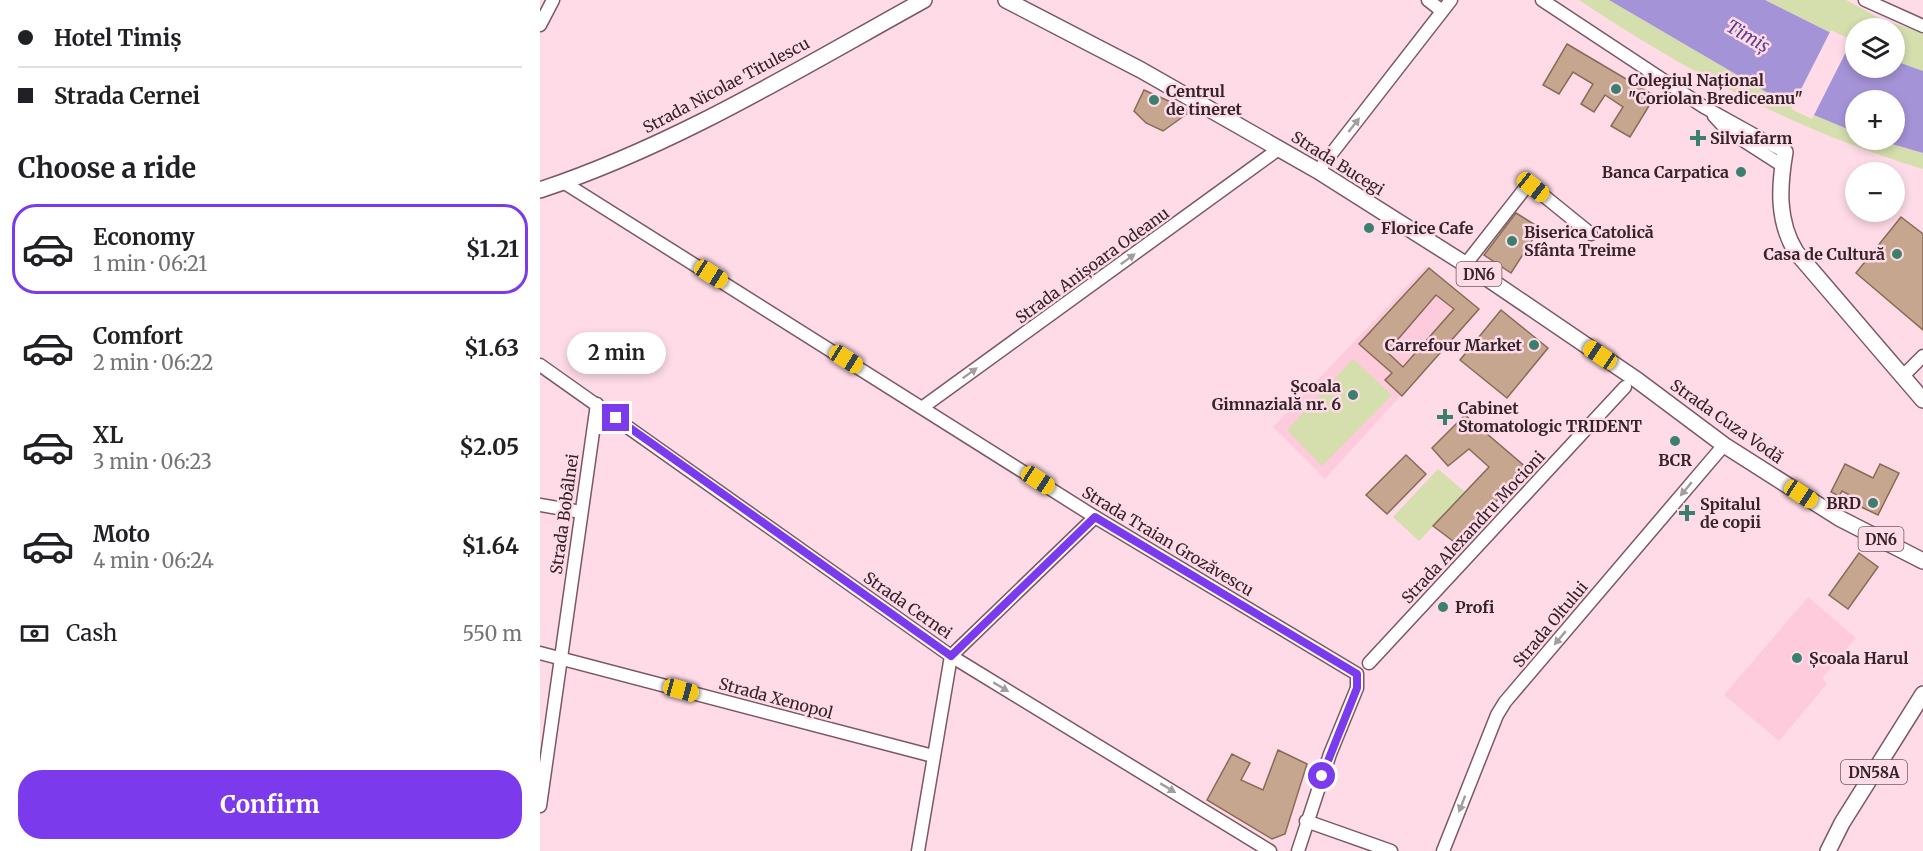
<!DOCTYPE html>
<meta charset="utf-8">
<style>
body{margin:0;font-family:Merriweather,serif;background:#f2f2f2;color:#202124;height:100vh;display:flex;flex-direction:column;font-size:22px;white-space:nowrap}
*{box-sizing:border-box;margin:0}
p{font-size:20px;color:#757577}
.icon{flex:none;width:33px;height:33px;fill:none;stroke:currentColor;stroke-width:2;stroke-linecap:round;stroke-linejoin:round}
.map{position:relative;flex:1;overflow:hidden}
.side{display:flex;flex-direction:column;background:#fff;width:540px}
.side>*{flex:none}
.banner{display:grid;align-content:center;height:132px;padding:0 18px;background:#fff}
.buttons{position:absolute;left:1305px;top:18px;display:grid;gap:12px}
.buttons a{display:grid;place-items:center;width:60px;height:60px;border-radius:50%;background:#fff;box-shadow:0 3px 9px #0003;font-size:30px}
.end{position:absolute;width:27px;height:27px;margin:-14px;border:8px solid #7c3aed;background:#fff;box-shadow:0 0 0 3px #fff}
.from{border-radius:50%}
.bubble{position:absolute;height:42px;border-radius:21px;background:#fff;box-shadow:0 3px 9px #0003;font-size:20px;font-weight:700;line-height:42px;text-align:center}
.car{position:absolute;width:18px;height:36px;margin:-18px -9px;border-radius:8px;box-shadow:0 0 4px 2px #0007;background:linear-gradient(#f5c518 24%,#345 0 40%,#f5c518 0 76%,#345 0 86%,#f5c518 0)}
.banner b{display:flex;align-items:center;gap:21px;height:57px;font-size:22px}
.banner b+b{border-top:2px solid #e0e0e0}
.banner i{width:15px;height:15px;background:#202124}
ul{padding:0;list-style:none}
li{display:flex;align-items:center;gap:18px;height:90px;margin:0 12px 9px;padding:0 6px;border:3px solid transparent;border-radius:24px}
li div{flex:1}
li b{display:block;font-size:22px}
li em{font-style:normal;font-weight:700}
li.selected{border-color:#7c3aed}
li>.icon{width:54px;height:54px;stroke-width:1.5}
h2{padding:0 18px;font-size:27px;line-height:72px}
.pay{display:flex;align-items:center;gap:15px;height:66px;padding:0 18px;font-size:22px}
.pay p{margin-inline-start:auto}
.primary-button{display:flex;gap:12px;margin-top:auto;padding:12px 18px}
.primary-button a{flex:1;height:69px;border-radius:24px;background:#7c3aed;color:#fff;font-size:24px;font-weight:700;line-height:69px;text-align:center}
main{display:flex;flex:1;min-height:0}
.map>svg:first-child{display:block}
.built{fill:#fecbdc}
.grass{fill:#d5dead}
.water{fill:#a593d7}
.pier{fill:#fedbe7}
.building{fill:#c7a68f;stroke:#896a54;stroke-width:1.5;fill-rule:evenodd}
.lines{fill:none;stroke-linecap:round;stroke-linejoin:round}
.minor-casing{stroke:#7c5764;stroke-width:15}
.major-casing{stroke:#7c5764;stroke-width:18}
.minor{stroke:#fff;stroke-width:12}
.major{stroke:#fff;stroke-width:15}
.oneway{fill:#a49c9f}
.route{stroke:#7c3aed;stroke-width:8}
.poi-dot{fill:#3d7f6f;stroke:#fedbe7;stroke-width:2}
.labels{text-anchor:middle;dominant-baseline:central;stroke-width:5;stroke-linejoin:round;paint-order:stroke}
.shield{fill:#fedbe7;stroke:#715b62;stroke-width:1.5}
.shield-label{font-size:15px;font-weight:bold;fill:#342429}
.poi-label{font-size:16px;font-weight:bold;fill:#342429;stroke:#fedbe7;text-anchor:start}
.street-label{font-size:16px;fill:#342429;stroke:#fedbe7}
.water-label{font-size:18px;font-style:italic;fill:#5c4192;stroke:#fedbe7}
</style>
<main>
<section class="side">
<div class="banner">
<b><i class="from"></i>Hotel Timiș</b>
<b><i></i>Strada Cernei</b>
</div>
<h2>Choose a ride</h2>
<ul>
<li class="selected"><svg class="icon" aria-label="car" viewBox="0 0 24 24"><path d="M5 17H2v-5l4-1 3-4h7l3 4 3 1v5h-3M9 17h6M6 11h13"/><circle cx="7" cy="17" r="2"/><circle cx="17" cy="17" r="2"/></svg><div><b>Economy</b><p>1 min · 06:21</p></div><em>$1.21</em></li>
<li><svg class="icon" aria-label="car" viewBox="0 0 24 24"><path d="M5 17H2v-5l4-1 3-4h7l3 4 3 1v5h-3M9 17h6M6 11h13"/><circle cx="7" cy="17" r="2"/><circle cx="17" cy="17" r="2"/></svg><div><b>Comfort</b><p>2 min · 06:22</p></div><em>$1.63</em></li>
<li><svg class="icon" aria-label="car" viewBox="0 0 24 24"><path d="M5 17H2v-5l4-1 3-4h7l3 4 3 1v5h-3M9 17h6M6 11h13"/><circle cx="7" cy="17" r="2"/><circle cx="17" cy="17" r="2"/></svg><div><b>XL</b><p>3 min · 06:23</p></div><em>$2.05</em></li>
<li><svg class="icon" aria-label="car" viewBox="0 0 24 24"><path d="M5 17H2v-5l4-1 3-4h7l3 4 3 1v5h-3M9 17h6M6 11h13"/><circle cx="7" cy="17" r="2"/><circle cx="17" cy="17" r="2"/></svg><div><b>Moto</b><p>4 min · 06:24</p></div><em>$1.64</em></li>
</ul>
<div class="pay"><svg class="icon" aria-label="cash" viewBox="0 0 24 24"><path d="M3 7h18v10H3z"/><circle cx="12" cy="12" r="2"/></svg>Cash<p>550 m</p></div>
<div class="primary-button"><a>Confirm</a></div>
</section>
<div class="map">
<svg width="1383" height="851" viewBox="0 0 1383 851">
<rect width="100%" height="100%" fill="#fedbe7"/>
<g class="built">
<path d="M886 266 939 309 785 479 733 427Z"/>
<path d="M1268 597 1316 638 1282 678 1287 684 1239 741 1184 695Z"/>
</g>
<g class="grass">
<path d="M1039 0H1069L1247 104 1315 132 1316 140H1338L1383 153V169C1259 132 1147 72 1039 0Z"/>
<path d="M1225 0H1306L1341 19 1383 33V71L1355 61 1354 28H1316L1315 45Z"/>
<path d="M813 359 852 395 782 466 747 430Z"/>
<path d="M898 469 925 492 879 541 853 517Z"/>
</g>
<path class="water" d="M1069 0H1225L1315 45 1316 68H1354L1355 61 1383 71V153L1338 140H1354V100H1316L1315 132 1247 104Z"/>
<path class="pier" d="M1291 30 1312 40 1272 119 1251 109Z"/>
<g class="building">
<path d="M1027 44 1115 96 1090 137 1071 126 1083 107 1065 95 1054 112 1041 104 1053 84 1033 72 1019 94 1003 85Z"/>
<path d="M604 90 651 111 623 131 606 123 594 111Z"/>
<path d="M976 213 1000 228 971 273 944 255Z"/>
<path d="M1361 217 1383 234V330L1316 273Z"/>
<path d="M889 268 939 309 862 396 845 380 852 373 819 344ZM896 295 914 309 863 367 847 352Z"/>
<path d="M961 310 1008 348 967 398 920 360Z"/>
<path d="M925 415 987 468 917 544 893 526 949 467 929 449 908 466 892 448Z"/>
<path d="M866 455 886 474 847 514 826 495Z"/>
<path d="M1305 464 1333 478 1340 464 1359 473 1338 515 1319 506 1321 501 1302 491 1299 496 1291 492Z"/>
<path d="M1319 553 1338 567 1308 609 1289 595Z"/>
<path d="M738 750 767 764 745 834 732 839 667 800 692 754 710 763 701 780 723 790Z"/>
</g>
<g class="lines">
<defs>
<g id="minor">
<path d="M888 0 902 11"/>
<path d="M1002 0 1164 107 1245 152"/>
<path d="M1325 0 1383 26"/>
<path d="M0 25 13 0"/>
<path d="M1174 116 1187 130 1243 166"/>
<path d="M778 171 911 0"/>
<path d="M23 182 555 517 817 674V688L790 754 758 851"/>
<path d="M925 265 986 187H993L1051 234"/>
<path d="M0 365 411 656 730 851"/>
<path d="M1362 377 1383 356"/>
<path d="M383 407 740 148"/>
<path d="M0 505 41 512"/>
<path d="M0 653 393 756"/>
<path d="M829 663 1085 387"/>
<path d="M0 806 57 404"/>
<path d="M766 821 851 851"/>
<path d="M378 851 411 656 555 517"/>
<path d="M903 851 957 715 965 702 1184 445"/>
</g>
<g id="major">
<path d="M466 0 601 70 778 171 944 276 1097 380 1184 445 1299 518 1383 561"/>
<path d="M1245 152C1239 187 1237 221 1256 252L1383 400"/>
<path d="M0 190C136 145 259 69 384 0"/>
<path d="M1288 851 1302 823 1383 694"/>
</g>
</defs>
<use href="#minor" class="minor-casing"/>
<use href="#major" class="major-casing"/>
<use href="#minor" class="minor"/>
<use href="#major" class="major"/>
</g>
<defs><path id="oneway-solid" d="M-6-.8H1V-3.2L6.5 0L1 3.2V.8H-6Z" transform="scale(1.5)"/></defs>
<g class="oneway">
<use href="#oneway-solid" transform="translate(814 125) rotate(-52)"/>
<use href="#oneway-solid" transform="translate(588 259) rotate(-36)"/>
<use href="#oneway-solid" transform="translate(430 373) rotate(-36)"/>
<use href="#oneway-solid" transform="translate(1146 489) rotate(130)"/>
<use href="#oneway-solid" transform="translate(1020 638) rotate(130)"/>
<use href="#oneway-solid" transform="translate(461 687) rotate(31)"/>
<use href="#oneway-solid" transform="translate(628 788) rotate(31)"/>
<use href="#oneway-solid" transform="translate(922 804) rotate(111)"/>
</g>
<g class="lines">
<path class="route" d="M76 418 411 656 555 517 817 674V688L782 776"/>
</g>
<g class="poi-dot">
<circle cx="1076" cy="89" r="6"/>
<circle cx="614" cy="100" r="6"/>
<path d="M1155 129h6v6h6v6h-6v6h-6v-6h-6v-6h6z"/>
<circle cx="1201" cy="172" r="6"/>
<circle cx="829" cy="228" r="6"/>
<circle cx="972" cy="241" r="6"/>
<circle cx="1357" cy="254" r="6"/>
<circle cx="994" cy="345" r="6"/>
<circle cx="813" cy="395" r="6"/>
<path d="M902 408h6v6h6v6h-6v6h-6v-6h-6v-6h6z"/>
<circle cx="1135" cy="441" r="6"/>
<circle cx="1333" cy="503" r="6"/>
<path d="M1144 504h6v6h6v6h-6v6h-6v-6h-6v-6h6z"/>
<circle cx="903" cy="607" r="6"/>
<circle cx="1257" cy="658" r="6"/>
</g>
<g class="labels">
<g class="shield">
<rect x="916.5" y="262" width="45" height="24" rx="4.5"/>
<rect x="1318.5" y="527" width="45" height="24" rx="4.5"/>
<rect x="1301" y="760" width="66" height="24" rx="4.5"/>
</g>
<g class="shield-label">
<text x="939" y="274">DN6</text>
<text x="1341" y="539">DN6</text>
<text x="1334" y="772">DN58A</text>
</g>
<g class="poi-label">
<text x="1088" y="80">Colegiul Național<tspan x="1088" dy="18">"Coriolan Brediceanu"</tspan></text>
<text x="626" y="91">Centrul<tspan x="626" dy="18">de tineret</tspan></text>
<text x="1170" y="138">Silviafarm</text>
<text x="1189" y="172" text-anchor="end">Banca Carpatica</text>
<text x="841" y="228">Florice Cafe</text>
<text x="984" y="232">Biserica Catolică<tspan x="984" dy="18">Sfânta Treime</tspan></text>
<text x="1345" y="254" text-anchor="end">Casa de Cultură</text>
<text x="982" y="345" text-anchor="end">Carrefour Market</text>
<text x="801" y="386" text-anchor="end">Școala<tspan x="801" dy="18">Gimnazială nr. 6</tspan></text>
<text x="918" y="408">Cabinet<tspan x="918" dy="18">Stomatologic TRIDENT</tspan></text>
<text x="1135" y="460" text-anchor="middle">BCR</text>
<text x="1321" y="503" text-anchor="end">BRD</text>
<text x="1160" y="504">Spitalul<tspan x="1160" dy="18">de copii</tspan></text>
<text x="915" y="607">Profi</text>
<text x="1269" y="658">Școala Harul</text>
</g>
<g class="street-label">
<text transform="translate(186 85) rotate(-28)">Strada Nicolae Titulescu</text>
<text transform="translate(798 163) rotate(32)">Strada Bucegi</text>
<text transform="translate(552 265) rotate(-36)">Strada Anișoara Odeanu</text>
<text transform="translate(1187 421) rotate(35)">Strada Cuza Vodă</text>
<text transform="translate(24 514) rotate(-82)">Strada Bobâlnei</text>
<text transform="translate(933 527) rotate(-47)">Strada Alexandru Mocioni</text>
<text transform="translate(628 541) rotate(31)">Strada Traian Grozăvescu</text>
<text transform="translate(368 605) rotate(35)">Strada Cernei</text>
<text transform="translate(1010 624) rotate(-50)">Strada Oltului</text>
<text transform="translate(236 698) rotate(15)">Strada Xenopol</text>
</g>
<g class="water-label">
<text transform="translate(1208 36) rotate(30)">Timiș</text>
</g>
</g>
</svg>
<div class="buttons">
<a><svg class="icon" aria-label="layers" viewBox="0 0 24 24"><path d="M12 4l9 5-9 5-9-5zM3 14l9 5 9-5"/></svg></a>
<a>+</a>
<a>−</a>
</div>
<i class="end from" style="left:782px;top:776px"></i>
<i class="end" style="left:76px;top:418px"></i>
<div class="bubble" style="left:27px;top:332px;width:99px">2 min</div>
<i class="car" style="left:993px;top:187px;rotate:129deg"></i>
<i class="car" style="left:171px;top:274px;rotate:122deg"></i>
<i class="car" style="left:1060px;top:355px;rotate:304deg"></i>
<i class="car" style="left:306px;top:359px;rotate:122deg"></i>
<i class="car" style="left:498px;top:480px;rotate:123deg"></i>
<i class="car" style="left:1261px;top:494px;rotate:123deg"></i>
<i class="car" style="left:141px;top:690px;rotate:105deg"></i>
</div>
</main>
